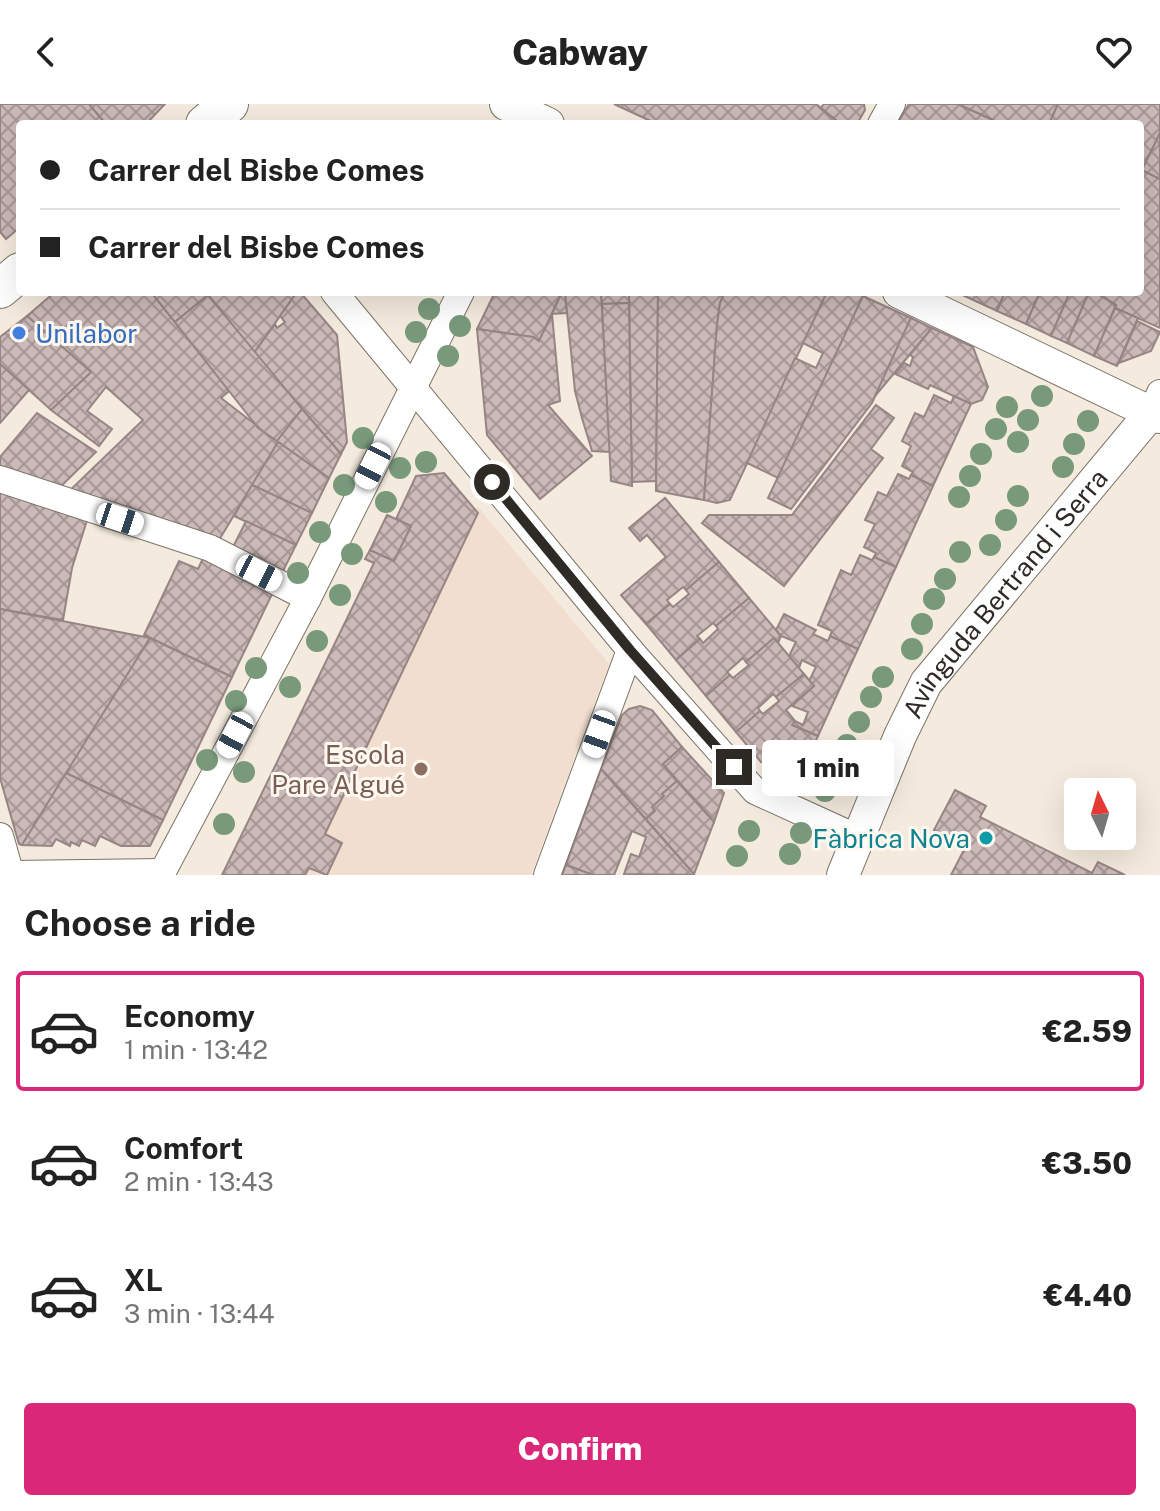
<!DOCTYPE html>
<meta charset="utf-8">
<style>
body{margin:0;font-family:"Public Sans",sans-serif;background:#f6f6f6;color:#222;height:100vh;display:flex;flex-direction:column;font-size:30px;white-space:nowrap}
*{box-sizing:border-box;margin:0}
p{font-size:26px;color:#767676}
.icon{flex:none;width:44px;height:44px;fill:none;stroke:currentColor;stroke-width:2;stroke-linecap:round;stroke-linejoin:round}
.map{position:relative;height:771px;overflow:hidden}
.panel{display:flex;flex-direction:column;background:#fff;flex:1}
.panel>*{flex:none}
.hud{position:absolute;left:16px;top:16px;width:1128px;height:176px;border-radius:8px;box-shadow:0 8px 32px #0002;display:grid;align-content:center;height:176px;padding:0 24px;background:#fff}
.needle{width:52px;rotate:355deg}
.controls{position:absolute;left:1064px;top:674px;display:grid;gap:16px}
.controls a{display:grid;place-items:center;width:72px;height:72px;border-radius:8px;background:#fff;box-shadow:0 8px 32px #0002;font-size:40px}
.end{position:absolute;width:36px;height:36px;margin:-18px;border:10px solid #2e2a25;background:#fff;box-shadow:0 0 0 4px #fff}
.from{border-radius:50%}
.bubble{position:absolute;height:56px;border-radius:8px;background:#fff;box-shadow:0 8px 32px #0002;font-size:26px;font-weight:800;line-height:56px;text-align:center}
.car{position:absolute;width:24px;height:48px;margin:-24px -12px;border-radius:10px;box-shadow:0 0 6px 2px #0007;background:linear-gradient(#fff 24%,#345 0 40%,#fff 0 76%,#345 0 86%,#fff 0)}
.hud b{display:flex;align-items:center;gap:28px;height:76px;font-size:30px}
.hud b+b{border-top:2px solid #e0e0e0}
.hud i{width:20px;height:20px;background:#222}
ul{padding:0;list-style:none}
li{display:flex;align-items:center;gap:24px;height:120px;margin:0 16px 12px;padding:0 8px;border:4px solid transparent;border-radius:8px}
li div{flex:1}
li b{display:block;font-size:30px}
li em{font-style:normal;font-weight:800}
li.on{border-color:#db2777}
li>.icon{width:72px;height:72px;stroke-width:1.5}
h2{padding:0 24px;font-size:36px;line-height:96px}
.action{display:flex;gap:16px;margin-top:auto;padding:16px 24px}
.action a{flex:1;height:92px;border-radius:8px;background:#db2777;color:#fff;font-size:32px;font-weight:800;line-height:92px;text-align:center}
header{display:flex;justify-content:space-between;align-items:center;height:104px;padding:0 24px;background:#fff;font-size:36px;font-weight:800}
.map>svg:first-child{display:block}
.industrial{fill:#f1dece}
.building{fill:url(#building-cross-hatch);stroke:#968584;stroke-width:2}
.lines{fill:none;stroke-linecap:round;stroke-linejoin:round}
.minor-casing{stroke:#7c7367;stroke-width:28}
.tertiary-casing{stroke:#7c7367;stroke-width:34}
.secondary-casing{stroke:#7c7367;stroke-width:40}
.minor{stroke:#fff;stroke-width:26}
.tertiary{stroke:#fff;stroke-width:32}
.secondary{stroke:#fff;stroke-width:38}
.tree{fill:#79997b}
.route{stroke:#2e2a25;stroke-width:10}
.shop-dot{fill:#3f7fe0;stroke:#fef8f0;stroke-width:3}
.education-dot{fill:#8d6e63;stroke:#fef8f0;stroke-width:3}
.culture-dot{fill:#0f9aa8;stroke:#fef8f0;stroke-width:3}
.labels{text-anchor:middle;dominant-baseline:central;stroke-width:6;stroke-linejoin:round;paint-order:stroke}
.shop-label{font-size:26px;fill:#366cbe;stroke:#fef8f0;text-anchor:start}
.street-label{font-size:26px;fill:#2e2a25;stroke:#fef8f0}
.education-label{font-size:26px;fill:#785e54;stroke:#fef8f0;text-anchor:end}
.culture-label{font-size:26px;fill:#0d838f;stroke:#fef8f0;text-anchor:end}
</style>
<header><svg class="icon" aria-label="back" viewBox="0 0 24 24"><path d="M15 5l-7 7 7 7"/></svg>Cabway<svg class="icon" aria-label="heart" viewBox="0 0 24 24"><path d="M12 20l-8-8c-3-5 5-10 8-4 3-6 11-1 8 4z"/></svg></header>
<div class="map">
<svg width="1160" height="771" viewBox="0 0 1160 771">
<defs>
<pattern id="building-cross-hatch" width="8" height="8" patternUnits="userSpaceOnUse" patternTransform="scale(2)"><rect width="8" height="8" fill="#cbb9b8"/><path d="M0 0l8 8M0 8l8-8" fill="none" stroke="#a59795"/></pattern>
</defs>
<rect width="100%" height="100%" fill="#f4eadd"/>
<path class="industrial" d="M444 369 475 405 478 403 609 560 531 771H222L374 460 365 455 370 446 393 457 396 415 416 372Z"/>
<g class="building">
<path d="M0 0H89L106 20H20V123L6 135 0 128Z"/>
<path d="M89 0H165L146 20H106Z"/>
<path d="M614 0H816L841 20H657Z"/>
<path d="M824 0H864L865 6 857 20H841L821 4Z"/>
<path d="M909 0H958L1002 20H897Z"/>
<path d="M958 0H1058L1049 20H1002Z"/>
<path d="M1058 0H1160V29L1142 66 1160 75V224L1115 204 1116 201 1094 188H1140V20H1049Z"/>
<path d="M1160 29V75L1142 66Z"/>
<path d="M55 188H151L229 287 221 294 278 338 216 441 65 391 143 316 106 283 87 307 112 325 99 342 51 306 91 268 27 212Z"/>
<path d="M151 188H206L208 191 175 218Z"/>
<path d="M206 188H297L254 249Z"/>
<path d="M297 188H300L337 231 347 338 341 350 254 249 275 220 277 224 285 218 280 212Z"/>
<path d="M495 188H562L539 237 533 233 477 225Z"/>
<path d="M562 188H565L567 209 552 210Z"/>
<path d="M565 188H601L610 348 592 347 582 314 575 287Z"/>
<path d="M601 188H629V199L602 200Z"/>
<path d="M629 188H658L656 377 632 378Z"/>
<path d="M658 188H725L720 199 717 221 704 396 656 387Z"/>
<path d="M725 188H827L730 396 717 399 704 396 717 221 720 199Z"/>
<path d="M827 188H855L863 192 778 374 747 359 795 254 816 264 823 249 803 239Z"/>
<path d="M956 188H1005L997 207Z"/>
<path d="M1005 188H1040L1026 220 997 207Z"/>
<path d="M1040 188H1070L1051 232 1026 220Z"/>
<path d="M1070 188H1089L1067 239 1051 232Z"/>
<path d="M1089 188H1094L1116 201 1094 252 1067 239Z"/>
<path d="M208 191 302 305 277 337 258 324 175 218Z"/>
<path d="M863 192 911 214 872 299 791 405 768 394Z"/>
<path d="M629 199 630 277 632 382 611 377 602 200Z"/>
<path d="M1115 204 1138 214 1117 262 1094 252Z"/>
<path d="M552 210 560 297 548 301 592 352 540 395 487 331 477 225 533 233 539 237Z"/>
<path d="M27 212 91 268 51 306 0 260V233Z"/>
<path d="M911 214 932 224 875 292 903 231Z"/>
<path d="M1137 217 1160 228 1151 247 1119 259Z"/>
<path d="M932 224 973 243 988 283 982 296 971 300 930 281 928 285 895 270 904 259 910 262 913 253 910 251Z"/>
<path d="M0 260 29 286 0 319Z"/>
<path d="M934 291 951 299 954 292 971 300 933 382 911 371 913 368 902 362 911 342 902 337 915 309 924 313Z"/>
<path d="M876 301 894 314 871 345 883 354 784 482 702 419 709 411H792Z"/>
<path d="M302 305 341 350 329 374 277 337Z"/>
<path d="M37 309 96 348 55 388 0 369V353Z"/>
<path d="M278 338 329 374 312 409 252 381Z"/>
<path d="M444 369 478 409 325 730 342 739 327 771 309 764 305 771H222L374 459 365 455 370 446 394 457 411 422 396 415 416 372Z"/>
<path d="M898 370 909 375 911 371 933 382 896 463 874 453 876 449 864 443 875 420 865 416 878 388 887 392Z"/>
<path d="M0 380 89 410 72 464 63 516 0 505Z"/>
<path d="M252 381 312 409 296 441 234 412Z"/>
<path d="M665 394 719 458 686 486 683 483 667 496 670 500 646 520 621 491 666 453 647 431 640 437 629 424Z"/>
<path d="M387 411 411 422 394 457 370 446Z"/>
<path d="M246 417 296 441 280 473 230 449Z"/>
<path d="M860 451 872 456 874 453 896 463 858 545 830 532 832 527 818 521 841 466 851 471Z"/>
<path d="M204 452 275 484 232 573 144 531 179 457 198 465Z"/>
<path d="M719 458 749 494 716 522 713 519 697 532 700 535 676 556 646 520 670 500 673 503 689 490 686 486Z"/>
<path d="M749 494 781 532 778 539 774 534 746 558 743 554 727 568 730 571 706 592 676 556 700 535 703 539 718 525 716 522Z"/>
<path d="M0 505 150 534 22 741 19 740 0 674Z"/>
<path d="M784 510 816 526 813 530 828 537 830 532 858 545 818 632 792 621 795 617 803 621 808 608 792 602 814 582 809 577 816 563 802 556 799 564 789 552 796 538 781 532 776 526Z"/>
<path d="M150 534 232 573 163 716 66 669Z"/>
<path d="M774 534 804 570 776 593 773 590 758 604 760 607 736 628 706 592 730 571 733 574 749 561 746 558Z"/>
<path d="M804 570 814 582 786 606 795 617 792 621 818 632 798 675 761 658 736 628 760 607 763 610 779 597 776 593Z"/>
<path d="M640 602 652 606 682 643 663 660 677 677 662 690 664 692 652 703 655 707 646 715 601 665 622 611 629 605Z"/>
<path d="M682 643 724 689 714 718 663 660Z"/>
<path d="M601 665 694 770 693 771 624 770 631 750 639 753 646 733 632 727 614 771H593L566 761Z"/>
<path d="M66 669 163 716 150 742H121L100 732 95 742 82 736 79 742 71 738 70 742 56 735 52 742 22 741Z"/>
<path d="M677 677 714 718 694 770 646 715 655 707 652 703 664 692 662 690Z"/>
<path d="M955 686 986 702 980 713 1092 769 1098 758 1125 771H951L966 742 934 726Z"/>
<path d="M566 761 593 771H562Z"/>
</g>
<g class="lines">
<defs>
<g id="minor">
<path d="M881 20 892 0"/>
<path d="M334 188 630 546 755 687 858 734"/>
<path d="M1151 309 1160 289"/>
<path d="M0 375 210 444 308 494"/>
<path d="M0 732 11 771"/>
<path d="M11 770 162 768"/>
<path d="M161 771 308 494 461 188"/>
<path d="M547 771 630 546"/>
</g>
<g id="tertiary">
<path d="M506 0 548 20"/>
<path d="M899 188 1160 313"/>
<path id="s1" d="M843 771 900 632 926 579 1151 309"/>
</g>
<g id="secondary">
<path d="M205 20 229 0"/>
<path d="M0 185 20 168"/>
</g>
</defs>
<use href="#minor" class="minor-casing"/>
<use href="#tertiary" class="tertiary-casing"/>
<use href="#secondary" class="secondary-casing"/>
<use href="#minor" class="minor"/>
<use href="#tertiary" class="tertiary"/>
<use href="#secondary" class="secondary"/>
</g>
<g class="tree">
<circle cx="429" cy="205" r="11"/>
<circle cx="460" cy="222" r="11"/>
<circle cx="416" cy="228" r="11"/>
<circle cx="448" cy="252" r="11"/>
<circle cx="1042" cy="292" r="11"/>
<circle cx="1007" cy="303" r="11"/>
<circle cx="1028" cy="316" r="11"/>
<circle cx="1088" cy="317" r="11"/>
<circle cx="996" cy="325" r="11"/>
<circle cx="363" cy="334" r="11"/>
<circle cx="1018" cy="338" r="11"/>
<circle cx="1074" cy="340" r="11"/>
<circle cx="981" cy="350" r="11"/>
<circle cx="426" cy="358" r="11"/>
<circle cx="1063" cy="363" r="11"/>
<circle cx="400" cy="364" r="11"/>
<circle cx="970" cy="372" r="11"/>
<circle cx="344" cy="381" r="11"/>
<circle cx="1018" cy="392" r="11"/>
<circle cx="959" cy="393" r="11"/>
<circle cx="386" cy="398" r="11"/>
<circle cx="1006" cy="416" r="11"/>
<circle cx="320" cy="428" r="11"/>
<circle cx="990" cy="441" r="11"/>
<circle cx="960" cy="448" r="11"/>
<circle cx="352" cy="450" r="11"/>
<circle cx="298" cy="469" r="11"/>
<circle cx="945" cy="475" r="11"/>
<circle cx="340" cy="491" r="11"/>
<circle cx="934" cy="495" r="11"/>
<circle cx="922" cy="520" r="11"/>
<circle cx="317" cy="537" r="11"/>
<circle cx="912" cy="545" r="11"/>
<circle cx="256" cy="564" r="11"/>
<circle cx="883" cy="573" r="11"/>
<circle cx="290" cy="583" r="11"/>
<circle cx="871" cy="593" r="11"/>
<circle cx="236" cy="597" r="11"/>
<circle cx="859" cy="618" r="11"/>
<circle cx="847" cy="641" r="11"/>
<circle cx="207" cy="656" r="11"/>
<circle cx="838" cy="662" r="11"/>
<circle cx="244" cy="668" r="11"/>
<circle cx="825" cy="687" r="11"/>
<circle cx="224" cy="720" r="11"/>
<circle cx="749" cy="727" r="11"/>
<circle cx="801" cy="729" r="11"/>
<circle cx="790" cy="750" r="11"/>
<circle cx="737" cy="752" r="11"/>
</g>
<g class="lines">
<path class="route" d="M492 378 630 546 734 663"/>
</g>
<circle class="shop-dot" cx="19" cy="229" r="8"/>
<circle class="education-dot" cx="421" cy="665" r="8"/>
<circle class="culture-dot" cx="986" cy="734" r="8"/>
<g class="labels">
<g class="shop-label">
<text x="35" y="229">Unilabor</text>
</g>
<g class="street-label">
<text stroke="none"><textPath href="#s1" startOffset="328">Avinguda Bertrand i Serra</textPath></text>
</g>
<g class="education-label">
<text x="405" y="650">Escola<tspan x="405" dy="30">Pare Algué</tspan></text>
</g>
<g class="culture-label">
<text x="970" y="734">Fàbrica Nova</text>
</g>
</g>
</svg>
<div class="controls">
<a><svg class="needle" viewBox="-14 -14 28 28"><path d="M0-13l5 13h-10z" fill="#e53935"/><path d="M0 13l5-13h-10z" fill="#767676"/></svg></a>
</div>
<i class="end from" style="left:492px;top:378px"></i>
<i class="end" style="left:734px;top:663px"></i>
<div class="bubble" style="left:762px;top:636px;width:132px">1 min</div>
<i class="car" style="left:373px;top:362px;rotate:207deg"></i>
<i class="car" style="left:120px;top:415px;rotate:108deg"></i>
<i class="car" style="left:259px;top:469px;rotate:117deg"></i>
<i class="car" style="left:599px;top:630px;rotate:200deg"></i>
<i class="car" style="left:235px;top:631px;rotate:208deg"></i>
<div class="hud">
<b><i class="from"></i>Carrer del Bisbe Comes</b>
<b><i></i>Carrer del Bisbe Comes</b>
</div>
</div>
<section class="panel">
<h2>Choose a ride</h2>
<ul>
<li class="on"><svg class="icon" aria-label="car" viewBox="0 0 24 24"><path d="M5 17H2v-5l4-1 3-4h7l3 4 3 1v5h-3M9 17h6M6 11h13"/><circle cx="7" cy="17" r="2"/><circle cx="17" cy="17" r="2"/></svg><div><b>Economy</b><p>1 min · 13:42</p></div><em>€2.59</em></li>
<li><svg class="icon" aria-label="car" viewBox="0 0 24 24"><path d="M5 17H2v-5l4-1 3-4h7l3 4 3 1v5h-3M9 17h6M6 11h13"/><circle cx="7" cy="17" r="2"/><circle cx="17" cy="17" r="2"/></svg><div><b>Comfort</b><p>2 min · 13:43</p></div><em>€3.50</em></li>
<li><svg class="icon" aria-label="car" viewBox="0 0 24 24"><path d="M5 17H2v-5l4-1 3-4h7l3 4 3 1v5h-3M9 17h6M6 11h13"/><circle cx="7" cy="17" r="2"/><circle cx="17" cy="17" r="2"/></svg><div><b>XL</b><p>3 min · 13:44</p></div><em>€4.40</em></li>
</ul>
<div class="action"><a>Confirm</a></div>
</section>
